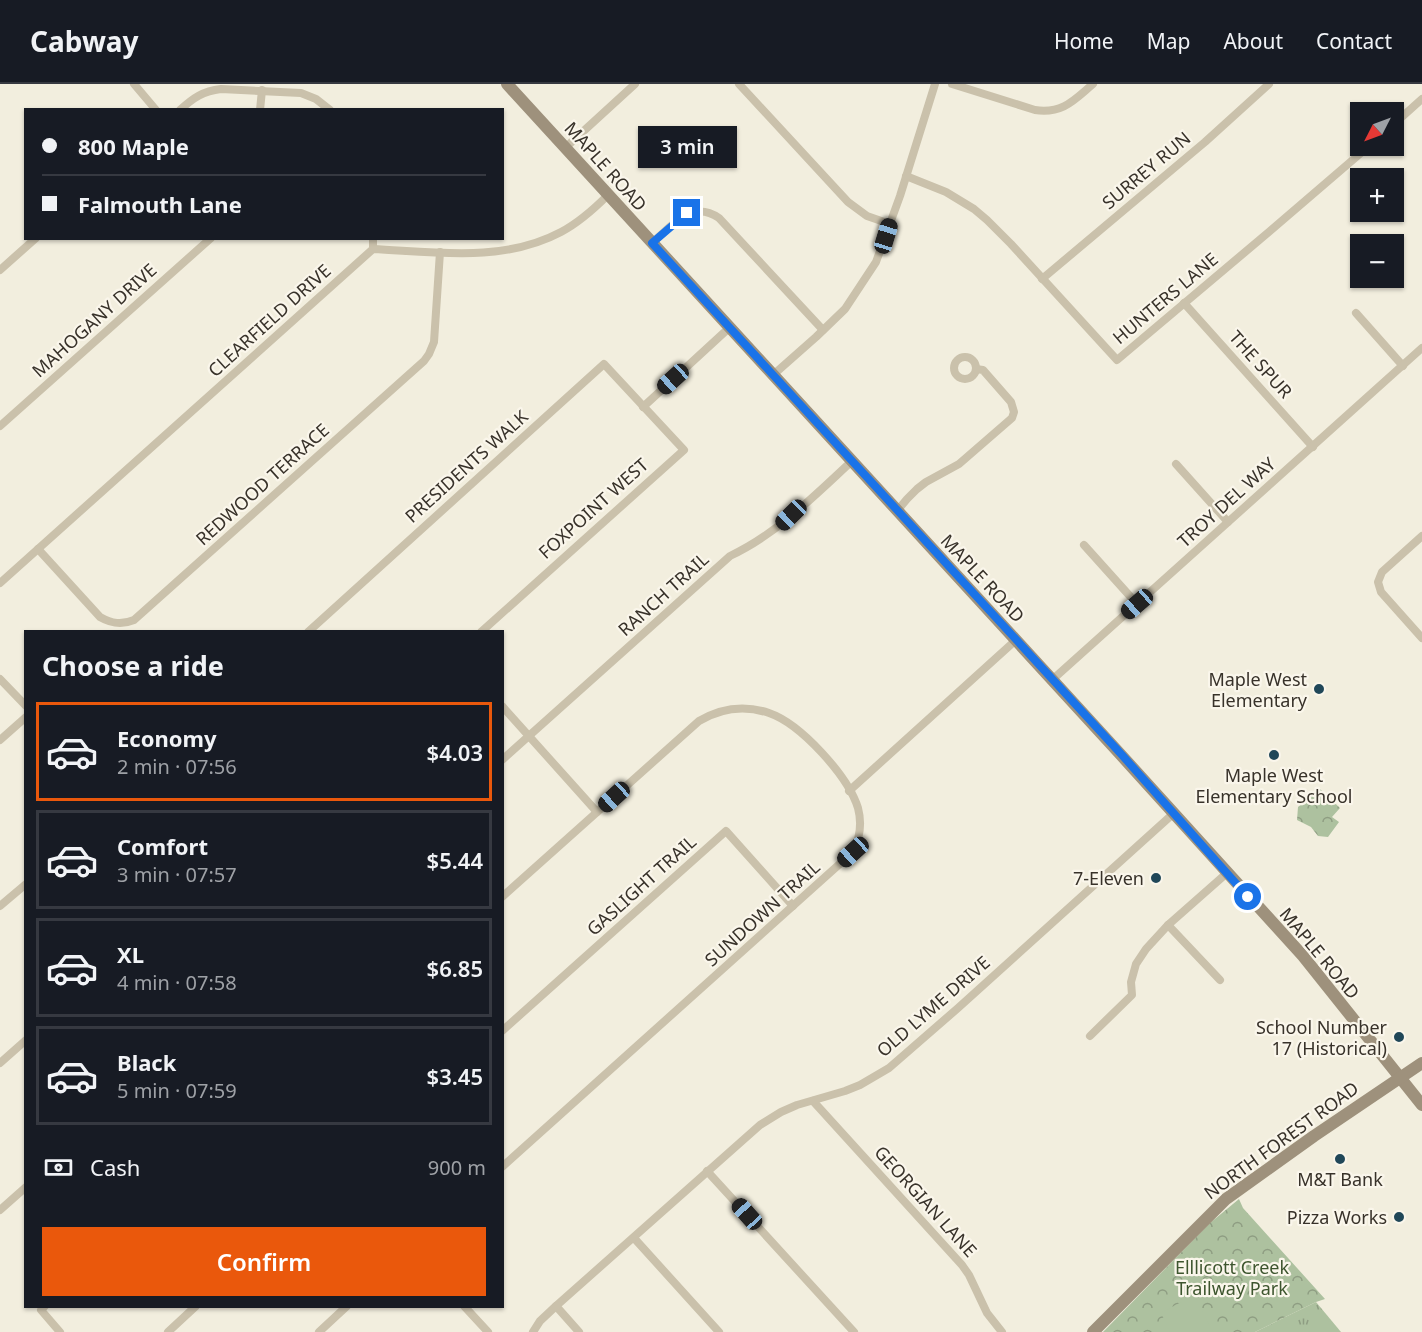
<!DOCTYPE html>
<meta charset="utf-8">
<style>
body{margin:0;font-family:"Noto Sans",sans-serif;background:#242831;color:#f1f3f6;height:100vh;display:flex;flex-direction:column;font-size:22px;white-space:nowrap}
*{box-sizing:border-box;margin:0}
p{font-size:20px;color:#9ea1a6}
.icon{flex:none;width:33px;height:33px;fill:none;stroke:currentColor;stroke-width:2;stroke-linecap:round;stroke-linejoin:round}
.map{position:relative;flex:1;overflow:hidden}
.sheet{position:absolute;left:24px;top:546px;width:480px;height:678px;display:flex;flex-direction:column;background:#171b24;border-radius:0px;box-shadow:0 2px 4px #0004}
.sheet>*{flex:none}
.guide{position:absolute;left:24px;top:24px;width:480px;height:132px;border-radius:0px;box-shadow:0 2px 4px #0004;display:grid;align-content:center;height:132px;padding:0 18px;background:#171b24}
.needle{width:39px;rotate:228deg}
.fabs{position:absolute;left:1350px;top:18px;display:grid;gap:12px}
.fabs a{display:grid;place-items:center;width:54px;height:54px;border-radius:0px;background:#171b24;box-shadow:0 2px 4px #0004;font-size:30px}
.end{position:absolute;width:27px;height:27px;margin:-14px;border:8px solid #1a73e8;background:#fff;box-shadow:0 0 0 3px #fff}
.from{border-radius:50%}
.bubble{position:absolute;height:42px;border-radius:0px;background:#171b24;box-shadow:0 2px 4px #0004;font-size:20px;font-weight:600;line-height:42px;text-align:center}
.car{position:absolute;width:18px;height:36px;margin:-18px -9px;border-radius:8px;box-shadow:0 0 4px 2px #0007;background:linear-gradient(#222 24%,#8ab4d8 0 40%,#222 0 76%,#8ab4d8 0 86%,#222 0)}
.guide b{display:flex;align-items:center;gap:21px;height:57px;font-size:22px}
.guide b+b{border-top:2px solid #363941}
.guide i{width:15px;height:15px;background:#f1f3f6}
ul{padding:0;list-style:none}
li{display:flex;align-items:center;gap:18px;height:99px;margin:0 12px 9px;padding:0 6px;border:3px solid #363941;border-radius:0px}
li div{flex:1}
li b{display:block;font-size:22px}
li em{font-style:normal;font-weight:600}
li.active{border-color:#ea580c}
li>.icon{width:54px;height:54px;stroke-width:1.5}
h2{padding:0 18px;font-size:27px;line-height:72px}
.pay{display:flex;align-items:center;gap:15px;height:66px;padding:0 18px;font-size:22px}
.pay p{margin-inline-start:auto}
.button{display:flex;gap:12px;margin-top:auto;padding:12px 18px}
.button a{flex:1;height:69px;border-radius:0px;background:#ea580c;color:#fff;font-size:24px;font-weight:600;line-height:69px;text-align:center}
header{display:flex;align-items:center;gap:36px;box-sizing:border-box;height:84px;padding:0 30px;background:#171b24;border-bottom:2px solid #363941}
header strong{font-size:28px}
nav{display:flex;gap:33px;margin-inline-start:auto;font-size:21px}
.map>svg:first-child{display:block}
.grass{fill:url(#grass-tufts)}
.park{fill:url(#park-crowns)}
.pitch{fill:#adc19f}
.lines{fill:none;stroke-linecap:round;stroke-linejoin:round}
.street{stroke:#cac1ab;stroke-width:8}
.secondary{stroke:#9e917c;stroke-width:12}
.route{stroke:#1a73e8;stroke-width:8}
.poi-dot{fill:#204758;stroke:#faf6eb;stroke-width:2}
.labels{text-anchor:middle;dominant-baseline:central;stroke-width:4.5;stroke-linejoin:round;paint-order:stroke}
.street-label{font-size:18px;fill:#38322a;stroke:#faf6eb}
.poi-label{font-size:18px;fill:#38322a;stroke:#faf6eb;text-anchor:end}
.park-label{font-size:18px;fill:#3d552e;stroke:#faf6eb}
</style>
<header>
<strong>Cabway</strong>
<nav><a>Home</a><a>Map</a><a>About</a><a>Contact</a></nav>
</header>
<div class="map">
<svg width="1422" height="1248" viewBox="0 0 1422 1248">
<defs>
<pattern id="grass-tufts" width="24" height="20" patternUnits="userSpaceOnUse" patternTransform="scale(1.5)"><rect width="24" height="20" fill="#adc19f"/><path d="M3 7l-1-3M5 7V3M7 7l1-3M15 17l-1-3M17 17v-4M19 17l1-3" fill="none" stroke="#8e9d82"/></pattern>
<pattern id="park-crowns" width="20" height="18" patternUnits="userSpaceOnUse" patternTransform="scale(1.5)"><rect width="20" height="18" fill="#adc19f"/><path d="M2 6a3 3 0 1 1 6 0M12 15a3 3 0 1 1 6 0" fill="none" stroke="#8e9d82"/></pattern>
</defs>
<rect width="100%" height="100%" fill="#f2eede"/>
<path class="grass" d="M1316 1218 1341 1248H1255Z"/>
<g class="park">
<path d="M1320 705 1340 724 1332 733 1339 738 1328 753 1318 752 1311 743 1297 736 1298 723Z"/>
<path d="M1239 1115 1243 1124 1325 1215 1316 1218 1255 1248H1103L1210 1139Z"/>
</g>
<path class="pitch" d="M1194 1211 1213 1248H1170L1161 1229Z"/>
<g class="lines">
<g class="street">
<path d="M134 0 156 26"/>
<path d="M739 0 848 118 867 132 890 140"/>
<path d="M952 0 1035 26C1063 30 1074 16 1093 0"/>
<path d="M180 26C193 14 203 7 221 5L301 9 316 15 330 26"/>
<path d="M260 26 262 6"/>
<path d="M1394 40 1422 15"/>
<path d="M565 64 635 0"/>
<path d="M906 92 946 108 974 125 987 136 1011 160 1117 276 1270 147 1369 62"/>
<path d="M652 159C672 142 691 115 719 134L823 246"/>
<path d="M373 165V154"/>
<path d="M0 186 36 154"/>
<path d="M1042 195 1205 58 1269 0"/>
<path d="M1184 219 1313 363"/>
<path d="M1356 229 1403 282"/>
<circle cx="965" cy="284" r="11"/>
<path d="M773 291 816 253 845 225 876 178 900 112 935 0"/>
<path d="M643 323 729 244"/>
<path d="M0 342 211 154"/>
<path d="M1176 380 1228 438"/>
<path d="M897 427 907 415 917 405 926 398 959 380 1012 334 1014 328 1011 318 983 286 976 285"/>
<path d="M1422 452 1382 488 1378 498 1381 508 1422 554"/>
<path d="M1084 461 1137 520"/>
<path d="M38 465 100 533C112 540 122 541 134 536L424 277 429 270 434 258 440 168"/>
<path d="M0 499 373 165C435 168 503 179 561 148 578 139 594 125 608 111"/>
<path d="M308 548 604 280 684 366 481 548"/>
<path d="M0 595 26 622"/>
<path d="M1052 596 1422 264"/>
<path d="M502 622 597 728"/>
<path d="M0 656 26 633"/>
<path d="M502 676 730 472C777 450 814 412 852 377"/>
<path d="M849 707 1016 556"/>
<path d="M502 813 699 637C721 624 745 621 769 629 801 640 848 692 858 724 862 739 860 754 853 768L502 1083"/>
<path d="M0 822 26 800"/>
<path d="M1168 841 1220 896"/>
<path d="M502 947 726 747 793 822"/>
<path d="M1090 952 1132 911 1131 898 1136 880 1146 865 1168 841 1227 789"/>
<path d="M0 979 26 956"/>
<path d="M813 1017 962 1181 969 1191 987 1229 1002 1248"/>
<path d="M707 1087 854 1248"/>
<path d="M0 1126 26 1103"/>
<path d="M634 1154 719 1248"/>
<path d="M45 1222 41 1226 60 1248"/>
<path d="M464 1222 488 1248"/>
<path d="M556 1222 579 1248"/>
<path d="M168 1248 196 1222"/>
<path d="M319 1248 347 1222"/>
<path d="M533 1248 540 1237 556 1222 760 1041 781 1028 797 1021 845 1007 860 1001 889 984 958 924 1174 729"/>
</g>
<g class="secondary">
<path d="M507 0 1121 671 1303 872 1422 1021"/>
<path d="M1093 1248 1226 1115 1314 1052 1422 979"/>
</g>
</g>
<g class="lines">
<path class="route" d="M687 129 652 159 1122 671 1248 813"/>
</g>
<g class="poi-dot">
<circle cx="1319" cy="605" r="6"/>
<circle cx="1274" cy="671" r="6"/>
<circle cx="1156" cy="794" r="6"/>
<circle cx="1399" cy="953" r="6"/>
<circle cx="1340" cy="1075" r="6"/>
<circle cx="1399" cy="1133" r="6"/>
</g>
<g class="labels">
<g class="street-label">
<text transform="translate(606 82) rotate(48)">MAPLE ROAD</text>
<text transform="translate(1146 86) rotate(-40)">SURREY RUN</text>
<text transform="translate(1165 214) rotate(-40)">HUNTERS LANE</text>
<text transform="translate(94 236) rotate(-42)">MAHOGANY DRIVE</text>
<text transform="translate(269 236) rotate(-42)">CLEARFIELD DRIVE</text>
<text transform="translate(1261 280) rotate(48)">THE SPUR</text>
<text transform="translate(466 382) rotate(-42)">PRESIDENTS WALK</text>
<text transform="translate(262 400) rotate(-42)">REDWOOD TERRACE</text>
<text transform="translate(1226 418) rotate(-42)">TROY DEL WAY</text>
<text transform="translate(593 424) rotate(-42)">FOXPOINT WEST</text>
<text transform="translate(983 494) rotate(47)">MAPLE ROAD</text>
<text transform="translate(663 510) rotate(-42)">RANCH TRAIL</text>
<text transform="translate(641 801) rotate(-42)">GASLIGHT TRAIL</text>
<text transform="translate(762 829) rotate(-42)">SUNDOWN TRAIL</text>
<text transform="translate(1320 869) rotate(50)">MAPLE ROAD</text>
<text transform="translate(933 922) rotate(-41)">OLD LYME DRIVE</text>
<text transform="translate(1281 1056) rotate(-36)">NORTH FOREST ROAD</text>
<text transform="translate(926 1117) rotate(48)">GEORGIAN LANE</text>
</g>
<g class="poi-label">
<text x="1307" y="595">Maple West<tspan x="1307" dy="21">Elementary</tspan></text>
<text x="1274" y="691" text-anchor="middle">Maple West<tspan x="1274" dy="21">Elementary School</tspan></text>
<text x="1144" y="794">7-Eleven</text>
<text x="1387" y="943">School Number<tspan x="1387" dy="21">17 (Historical)</tspan></text>
<text x="1340" y="1095" text-anchor="middle">M&amp;T Bank</text>
<text x="1387" y="1133">Pizza Works</text>
</g>
<g class="park-label">
<text x="1232" y="1183">Elllicott Creek<tspan x="1232" dy="21">Trailway Park</tspan></text>
</g>
</g>
</svg>
<div class="fabs">
<a><svg class="needle" viewBox="-14 -14 28 28"><path d="M0-13l5 13h-10z" fill="#e53935"/><path d="M0 13l5-13h-10z" fill="#9ea1a6"/></svg></a>
<a>+</a>
<a>−</a>
</div>
<i class="end from" style="left:1248px;top:813px"></i>
<i class="end" style="left:687px;top:129px"></i>
<div class="bubble" style="left:638px;top:42px;width:99px">3 min</div>
<i class="car" style="left:886px;top:152px;rotate:17deg"></i>
<i class="car" style="left:673px;top:295px;rotate:228deg"></i>
<i class="car" style="left:791px;top:431px;rotate:226deg"></i>
<i class="car" style="left:1137px;top:520px;rotate:229deg"></i>
<i class="car" style="left:614px;top:713px;rotate:228deg"></i>
<i class="car" style="left:853px;top:768px;rotate:228deg"></i>
<i class="car" style="left:747px;top:1130px;rotate:318deg"></i>
<div class="guide">
<b><i class="from"></i>800 Maple</b>
<b><i></i>Falmouth Lane</b>
</div>
<section class="sheet">
<h2>Choose a ride</h2>
<ul>
<li class="active"><svg class="icon" aria-label="car" viewBox="0 0 24 24"><path d="M5 17H2v-5l4-1 3-4h7l3 4 3 1v5h-3M9 17h6M6 11h13"/><circle cx="7" cy="17" r="2"/><circle cx="17" cy="17" r="2"/></svg><div><b>Economy</b><p>2 min · 07:56</p></div><em>$4.03</em></li>
<li><svg class="icon" aria-label="car" viewBox="0 0 24 24"><path d="M5 17H2v-5l4-1 3-4h7l3 4 3 1v5h-3M9 17h6M6 11h13"/><circle cx="7" cy="17" r="2"/><circle cx="17" cy="17" r="2"/></svg><div><b>Comfort</b><p>3 min · 07:57</p></div><em>$5.44</em></li>
<li><svg class="icon" aria-label="car" viewBox="0 0 24 24"><path d="M5 17H2v-5l4-1 3-4h7l3 4 3 1v5h-3M9 17h6M6 11h13"/><circle cx="7" cy="17" r="2"/><circle cx="17" cy="17" r="2"/></svg><div><b>XL</b><p>4 min · 07:58</p></div><em>$6.85</em></li>
<li><svg class="icon" aria-label="car" viewBox="0 0 24 24"><path d="M5 17H2v-5l4-1 3-4h7l3 4 3 1v5h-3M9 17h6M6 11h13"/><circle cx="7" cy="17" r="2"/><circle cx="17" cy="17" r="2"/></svg><div><b>Black</b><p>5 min · 07:59</p></div><em>$3.45</em></li>
</ul>
<div class="pay"><svg class="icon" aria-label="cash" viewBox="0 0 24 24"><path d="M3 7h18v10H3z"/><circle cx="12" cy="12" r="2"/></svg>Cash<p>900 m</p></div>
<div class="button"><a>Confirm</a></div>
</section>
</div>
